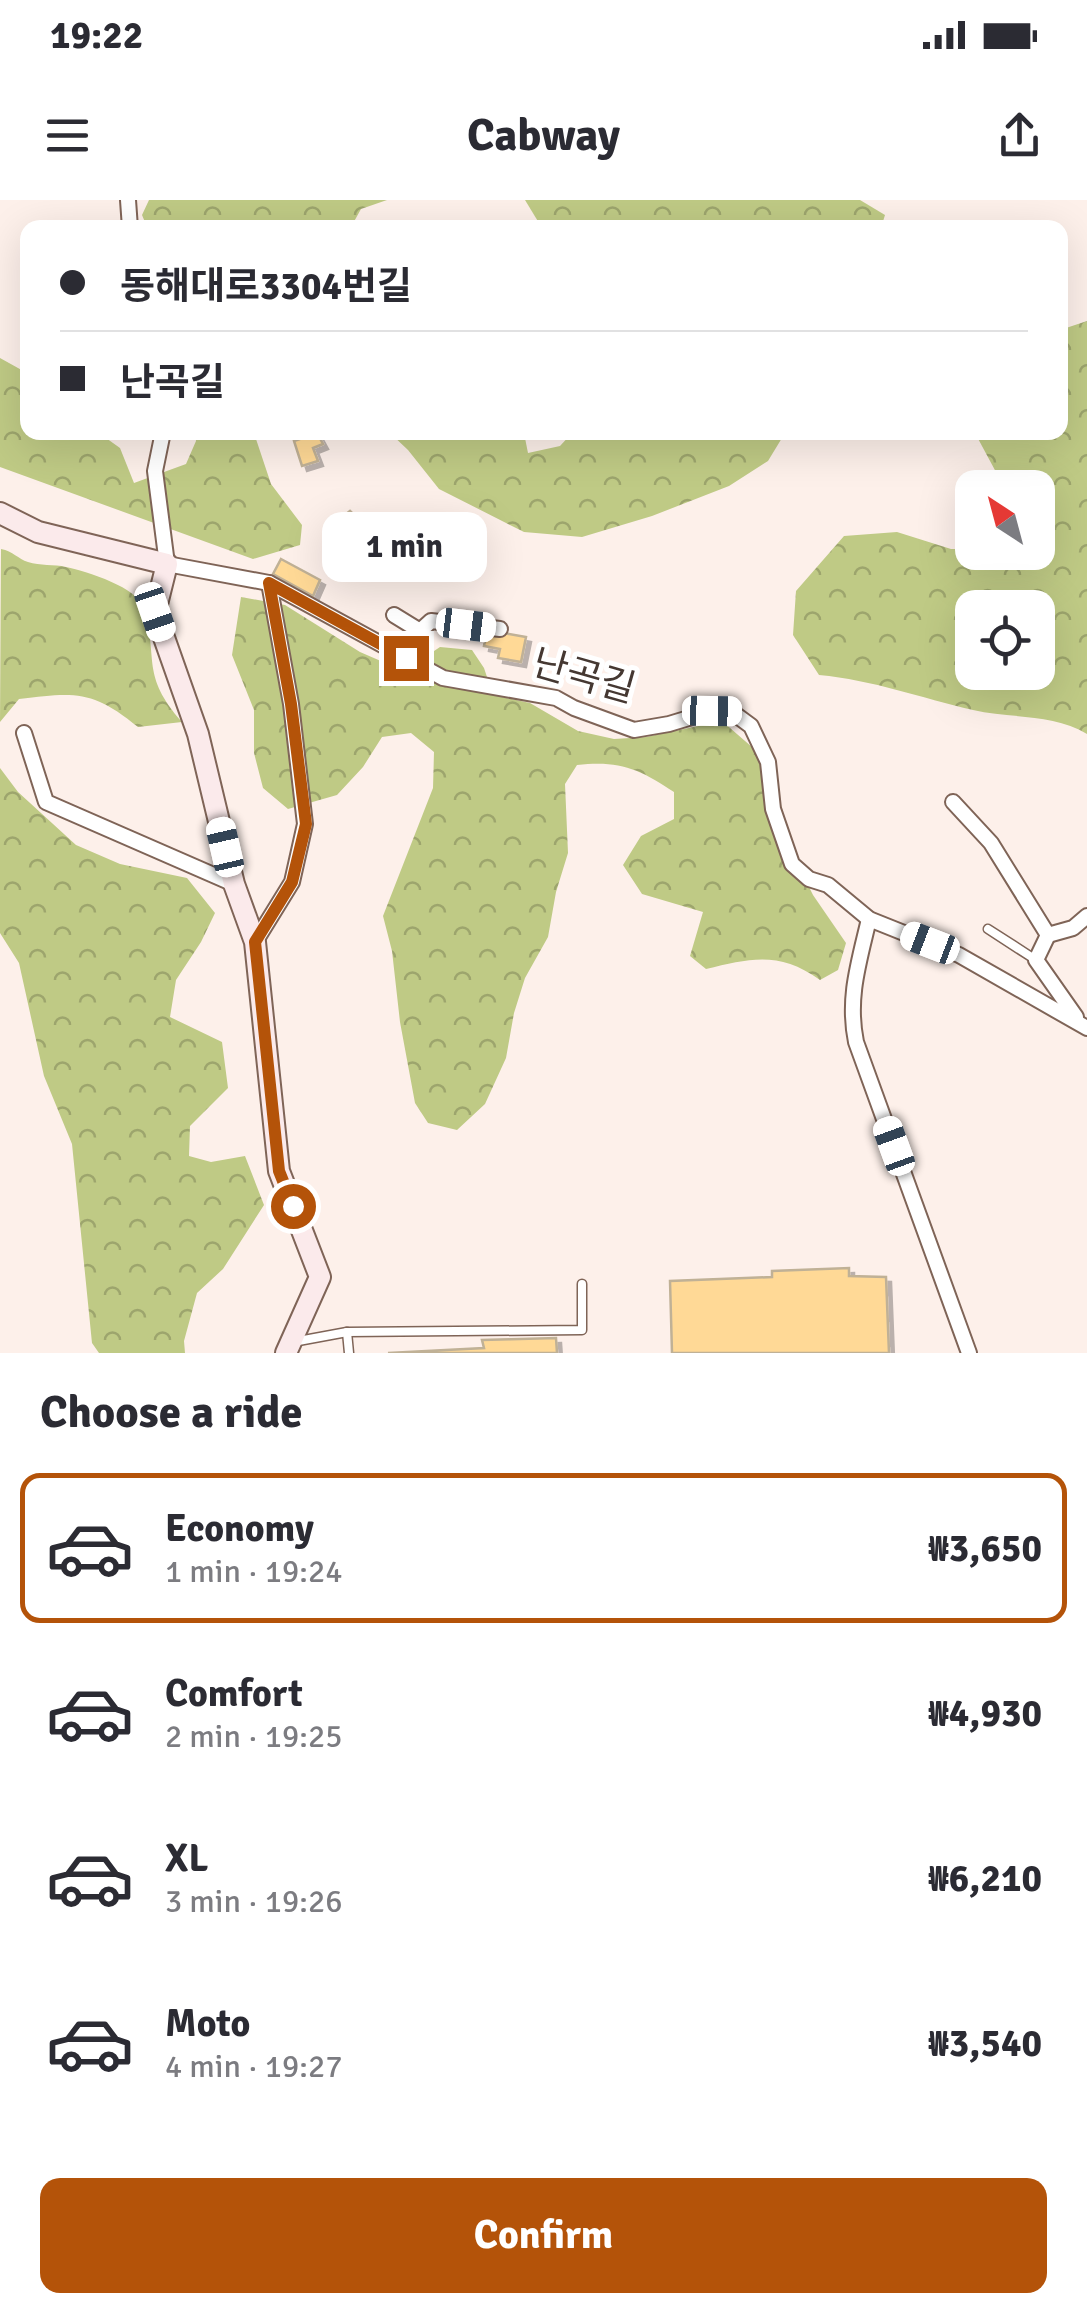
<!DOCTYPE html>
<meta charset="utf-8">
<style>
body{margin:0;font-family:Signika,"Noto Sans KR",sans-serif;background:#f2f2f3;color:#2b2b33;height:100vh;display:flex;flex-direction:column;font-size:38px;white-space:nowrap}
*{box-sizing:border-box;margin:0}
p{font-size:32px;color:#7c7c81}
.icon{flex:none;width:55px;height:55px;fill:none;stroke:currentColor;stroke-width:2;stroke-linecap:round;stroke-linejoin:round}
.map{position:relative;height:1153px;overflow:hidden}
.side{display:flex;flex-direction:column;background:#fff;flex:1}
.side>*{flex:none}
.hud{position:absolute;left:20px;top:20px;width:1048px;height:220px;border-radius:20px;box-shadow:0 10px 40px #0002;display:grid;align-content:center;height:220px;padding:0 40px;background:#fff}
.needle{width:65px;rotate:324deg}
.fabs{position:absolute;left:955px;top:270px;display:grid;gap:20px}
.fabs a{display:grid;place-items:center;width:100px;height:100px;border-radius:20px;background:#fff;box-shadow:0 10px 40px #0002;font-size:50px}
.end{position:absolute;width:45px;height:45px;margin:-22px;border:12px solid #b45309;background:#fff;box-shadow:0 0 0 5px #fff}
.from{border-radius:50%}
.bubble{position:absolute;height:70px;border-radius:20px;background:#fff;box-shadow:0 10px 40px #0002;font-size:32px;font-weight:700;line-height:70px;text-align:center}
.car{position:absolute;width:30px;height:60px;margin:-30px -15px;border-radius:12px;box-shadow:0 0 8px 2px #0007;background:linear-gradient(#fff 24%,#345 0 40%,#fff 0 76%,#345 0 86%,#fff 0)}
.hud b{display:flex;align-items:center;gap:35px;height:95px;font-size:38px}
.hud b+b{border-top:2px solid #e1e1e2}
.hud i{width:25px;height:25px;background:#2b2b33}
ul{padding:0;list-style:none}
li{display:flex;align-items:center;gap:30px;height:150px;margin:0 20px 15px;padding:0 20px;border:5px solid transparent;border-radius:20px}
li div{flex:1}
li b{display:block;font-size:38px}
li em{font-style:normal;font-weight:700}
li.selected{border-color:#b45309}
li>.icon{width:90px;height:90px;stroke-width:1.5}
h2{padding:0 40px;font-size:45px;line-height:120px}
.primary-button{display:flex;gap:20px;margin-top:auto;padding:20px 40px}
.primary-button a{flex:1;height:115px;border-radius:20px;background:#b45309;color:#fff;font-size:40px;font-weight:700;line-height:115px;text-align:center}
.status{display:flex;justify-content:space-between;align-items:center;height:70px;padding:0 50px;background:#fff;direction:ltr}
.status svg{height:28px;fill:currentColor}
header{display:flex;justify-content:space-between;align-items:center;height:130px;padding:0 40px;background:#fff;font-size:45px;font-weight:700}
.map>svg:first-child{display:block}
.forest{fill:url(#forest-crowns);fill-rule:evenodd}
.building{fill:#ffd996;stroke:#c0b196;stroke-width:2.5;filter:url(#shadow)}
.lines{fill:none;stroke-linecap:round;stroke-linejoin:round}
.lane-casing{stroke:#7f6457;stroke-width:11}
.street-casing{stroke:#7f6457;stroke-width:18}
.secondary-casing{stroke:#7f6457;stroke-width:24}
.lane{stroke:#fff;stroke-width:8}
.street{stroke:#fff;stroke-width:14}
.secondary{stroke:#fbeaeb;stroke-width:20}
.route{stroke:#b45309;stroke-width:12}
.labels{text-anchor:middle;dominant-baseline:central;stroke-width:10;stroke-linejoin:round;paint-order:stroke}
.street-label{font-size:38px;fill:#453832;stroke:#fff}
</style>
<div class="status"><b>19:22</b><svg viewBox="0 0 49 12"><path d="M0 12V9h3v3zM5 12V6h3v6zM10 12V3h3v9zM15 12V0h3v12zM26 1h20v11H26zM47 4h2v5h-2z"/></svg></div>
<header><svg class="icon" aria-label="menu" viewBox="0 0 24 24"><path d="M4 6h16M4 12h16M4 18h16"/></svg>Cabway<svg class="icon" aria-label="share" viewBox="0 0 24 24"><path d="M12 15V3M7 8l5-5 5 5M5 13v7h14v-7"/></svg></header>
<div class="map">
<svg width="1087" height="1153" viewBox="0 0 1087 1153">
<defs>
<pattern id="forest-crowns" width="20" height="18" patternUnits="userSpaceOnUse" patternTransform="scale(2.5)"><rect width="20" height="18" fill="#bfca85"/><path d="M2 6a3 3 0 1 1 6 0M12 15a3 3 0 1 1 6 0" fill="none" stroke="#9da56d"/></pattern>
<filter id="shadow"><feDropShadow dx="5" dy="5" stdDeviation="0" flood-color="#0004"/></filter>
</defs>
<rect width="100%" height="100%" fill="#fdf0ea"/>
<g class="forest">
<path d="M149 0H387L361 9 351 27H147L142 15Z"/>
<path d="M525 0H860L885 15 881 28H542Z"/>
<path d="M1087 121V534C1053 513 1011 519 973 510 921 498 873 480 819 475L793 435 796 391 844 336 897 332 951 349H972V352H1038V288L1004 287 975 233 1060 232V130ZM972 408H1038V472H972Z"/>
<path d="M0 158 27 173 28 232 99 233 120 248 134 283 186 264 196 241 195 233H254L271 284 302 325 300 345 253 359 0 267Z"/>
<path d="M390 233H524L528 253 560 246 572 233H785L768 261 729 286 652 316 582 337 524 332 439 289 408 250Z"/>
<path d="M1 349C13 351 18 359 28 362 40 366 54 364 66 367 88 372 138 387 144 409 159 460 140 474 182 522L138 527C93 490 75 492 19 499L0 522Z"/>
<path d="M241 397 285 405 360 452 390 465 422 459 440 447 472 450 484 468 493 495 530 503 578 531 614 539 646 537 722 521 768 561 783 612 785 639 813 695 846 743 838 770 820 780C780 751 751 758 706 769L690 756 703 712 642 694 623 665 641 636 674 619V592C640 569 619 560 577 565L565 584 568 653 556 692 548 737 525 778 514 813 506 858 485 904 457 930 428 923 415 903 400 822 392 751 383 716 433 588 434 552 411 533 382 537 363 567 337 595 288 609 263 588 254 553V510L232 455Z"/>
<path d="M0 568 18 592 76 645 120 664 187 678 215 713 201 742 176 780 170 817 222 842 228 888 190 926 189 956 211 962 245 956 264 1005 223 1069 197 1093 184 1141 185 1153H99L92 1143 72 944 44 876 19 763 0 733Z"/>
</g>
<g class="building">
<path d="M317 233 323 244 313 248 318 261 302 266 294 241Z"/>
<path d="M350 311 363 324 370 318 378 327 363 349 339 320Z"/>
<path d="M281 359 320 380 313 396 273 374Z"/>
<path d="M487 430 526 437 521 462 498 458 500 449 484 446Z"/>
<path d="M849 1068V1076L886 1077 889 1153H672L670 1081 772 1077V1071Z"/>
<path d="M556 1138 557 1153H388L484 1148 482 1140Z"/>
</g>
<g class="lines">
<defs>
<g id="lane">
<path d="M988 729 1036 760"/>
<path d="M347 1132 349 1153"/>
<path d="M293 1142 347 1132 582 1130V1084"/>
</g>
<g id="street">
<path d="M128 0 130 28"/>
<path d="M163 232 155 271 167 364 269 383 443 478 556 498 574 508 634 530 669 524 712 511 732 512 751 526 768 562 773 609 792 664 809 679 828 685 869 719 959 755 1087 828"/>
<path d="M394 415 420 431"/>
<path d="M406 458 420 431 431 421 500 429"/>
<path d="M24 533 46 602 234 684"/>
<path d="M953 602 991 643 1048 735 1036 760 1076 817"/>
<path d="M869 719C859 762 847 798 856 842L969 1153"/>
<path d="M1048 735 1073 728 1087 716"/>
<path d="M255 742 292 682 305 624 291 504 269 383"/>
</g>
<path id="secondary" d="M0 313 38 332 167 364 155 412 198 534 234 684 255 742 279 971 320 1077 286 1153"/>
</defs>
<use href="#lane" class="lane-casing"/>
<use href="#street" class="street-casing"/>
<use href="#secondary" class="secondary-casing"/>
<use href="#lane" class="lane"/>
<use href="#street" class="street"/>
<use href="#secondary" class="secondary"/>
</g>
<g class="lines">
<path class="route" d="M293 1006 279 971 255 742 292 682 306 624 291 504 269 383 406 458"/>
</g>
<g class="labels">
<g class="street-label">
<text transform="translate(584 476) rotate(16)">난곡길</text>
</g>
</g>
</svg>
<div class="fabs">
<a><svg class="needle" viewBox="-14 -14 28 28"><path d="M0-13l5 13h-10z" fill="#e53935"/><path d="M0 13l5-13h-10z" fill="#7c7c81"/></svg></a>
<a><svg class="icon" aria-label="locate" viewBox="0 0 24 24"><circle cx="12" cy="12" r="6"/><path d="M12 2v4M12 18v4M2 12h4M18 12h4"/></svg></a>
</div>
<i class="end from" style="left:293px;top:1006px"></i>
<i class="end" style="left:406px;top:458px"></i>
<div class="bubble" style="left:322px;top:312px;width:165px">1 min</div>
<i class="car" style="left:155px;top:412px;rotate:161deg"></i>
<i class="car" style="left:466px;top:425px;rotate:97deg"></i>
<i class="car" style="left:712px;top:511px;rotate:91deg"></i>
<i class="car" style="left:225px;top:647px;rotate:347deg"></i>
<i class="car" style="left:930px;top:743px;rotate:291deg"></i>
<i class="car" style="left:894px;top:946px;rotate:340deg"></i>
<div class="hud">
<b><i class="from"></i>동해대로3304번길</b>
<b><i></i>난곡길</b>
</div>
</div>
<section class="side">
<h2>Choose a ride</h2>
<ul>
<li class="selected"><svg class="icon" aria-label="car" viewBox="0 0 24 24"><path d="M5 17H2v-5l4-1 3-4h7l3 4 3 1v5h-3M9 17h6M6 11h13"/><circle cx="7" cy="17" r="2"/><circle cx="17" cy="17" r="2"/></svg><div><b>Economy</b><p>1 min · 19:24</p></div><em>₩3,650</em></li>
<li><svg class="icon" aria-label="car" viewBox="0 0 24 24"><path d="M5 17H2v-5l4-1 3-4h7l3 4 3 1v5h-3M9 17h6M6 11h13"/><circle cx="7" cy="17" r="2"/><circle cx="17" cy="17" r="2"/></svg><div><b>Comfort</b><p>2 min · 19:25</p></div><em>₩4,930</em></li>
<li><svg class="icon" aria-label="car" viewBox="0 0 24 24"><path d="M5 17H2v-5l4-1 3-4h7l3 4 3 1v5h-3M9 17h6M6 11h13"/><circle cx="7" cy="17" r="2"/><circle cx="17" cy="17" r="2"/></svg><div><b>XL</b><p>3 min · 19:26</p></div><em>₩6,210</em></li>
<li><svg class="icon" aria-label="car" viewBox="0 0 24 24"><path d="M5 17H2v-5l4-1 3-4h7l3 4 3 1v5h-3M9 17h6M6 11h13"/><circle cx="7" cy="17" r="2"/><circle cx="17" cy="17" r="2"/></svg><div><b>Moto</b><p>4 min · 19:27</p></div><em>₩3,540</em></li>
</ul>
<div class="primary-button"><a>Confirm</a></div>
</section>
